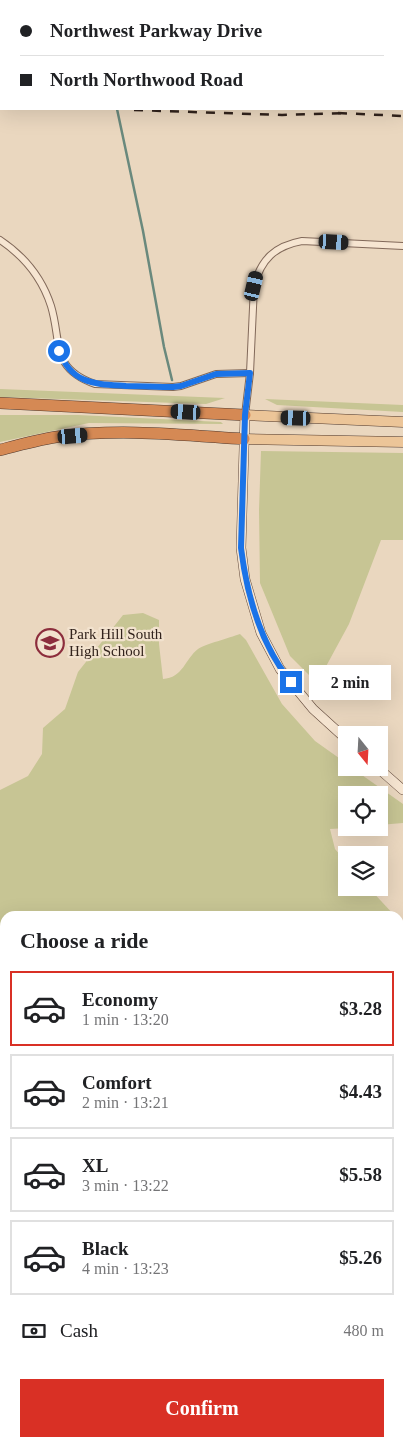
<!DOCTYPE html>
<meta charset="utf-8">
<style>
body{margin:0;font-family:Georgia,serif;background:#f2f2f2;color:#202124;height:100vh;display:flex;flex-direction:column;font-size:19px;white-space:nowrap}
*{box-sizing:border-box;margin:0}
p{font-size:16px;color:#757577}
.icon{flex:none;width:28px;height:28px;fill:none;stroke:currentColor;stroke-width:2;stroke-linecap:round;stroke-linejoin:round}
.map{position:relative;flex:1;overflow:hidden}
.panel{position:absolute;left:0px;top:911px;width:404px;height:536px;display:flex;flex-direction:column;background:#fff;border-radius:15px 15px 0 0;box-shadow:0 5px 20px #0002}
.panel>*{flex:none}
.hud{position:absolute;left:0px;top:0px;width:404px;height:110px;box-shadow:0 5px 20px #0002;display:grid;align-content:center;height:110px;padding:0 20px;background:#fff}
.needle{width:32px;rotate:162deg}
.tools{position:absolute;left:338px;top:726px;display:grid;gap:10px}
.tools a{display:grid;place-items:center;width:50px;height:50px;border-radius:0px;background:#fff;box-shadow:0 5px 20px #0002;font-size:25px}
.end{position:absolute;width:22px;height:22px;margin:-11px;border:6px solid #1a73e8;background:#fff;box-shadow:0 0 0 2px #fff}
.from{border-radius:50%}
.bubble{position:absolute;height:35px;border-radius:0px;background:#fff;box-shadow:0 5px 20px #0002;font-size:16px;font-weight:700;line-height:35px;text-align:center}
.car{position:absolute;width:15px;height:30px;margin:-15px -8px;border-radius:6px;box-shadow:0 0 4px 1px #0007;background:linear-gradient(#222 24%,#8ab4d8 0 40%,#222 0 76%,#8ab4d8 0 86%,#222 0)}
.hud b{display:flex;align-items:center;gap:18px;height:48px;font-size:19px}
.hud b+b{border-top:1px solid #e0e0e0}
.hud i{width:12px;height:12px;background:#202124}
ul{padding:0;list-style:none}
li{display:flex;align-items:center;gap:15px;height:75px;margin:0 10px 8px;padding:0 10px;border:2px solid #e0e0e0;border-radius:0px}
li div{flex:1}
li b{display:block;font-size:19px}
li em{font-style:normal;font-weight:700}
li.selected{border-color:#d93025}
li>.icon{width:45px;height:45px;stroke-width:1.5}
h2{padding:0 20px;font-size:22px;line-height:60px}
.pay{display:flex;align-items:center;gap:12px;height:55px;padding:0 20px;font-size:19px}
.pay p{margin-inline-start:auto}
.primary-button{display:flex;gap:10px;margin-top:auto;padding:10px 20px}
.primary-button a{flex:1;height:58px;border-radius:0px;background:#d93025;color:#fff;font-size:20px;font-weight:700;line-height:58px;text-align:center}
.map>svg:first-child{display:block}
.green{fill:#c7c594}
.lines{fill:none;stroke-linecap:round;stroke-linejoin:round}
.stream{stroke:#6a897d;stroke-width:2.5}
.street-casing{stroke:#816859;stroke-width:8}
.secondary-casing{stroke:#634a3c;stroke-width:10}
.primary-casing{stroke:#4f382d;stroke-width:11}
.highway-casing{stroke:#4f382d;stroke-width:12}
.street{stroke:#f6e5d1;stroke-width:6}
.secondary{stroke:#f6e5d1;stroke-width:9}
.primary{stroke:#ecc598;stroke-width:10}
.highway{stroke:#d58954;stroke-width:11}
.rail{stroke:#32231c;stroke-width:2.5;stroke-dasharray:9 9;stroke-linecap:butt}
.route{stroke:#1a73e8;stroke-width:6}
.labels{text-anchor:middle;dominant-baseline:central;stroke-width:4.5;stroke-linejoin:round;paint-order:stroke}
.poi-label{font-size:15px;fill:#32231c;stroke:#f2e2ce;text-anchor:start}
</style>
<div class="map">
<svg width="403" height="1447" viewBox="0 0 403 1447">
<rect width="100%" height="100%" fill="#ead7bf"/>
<g class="green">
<path d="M0 389 225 398 206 404 0 397Z"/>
<path d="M265 399 403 405V412L277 405Z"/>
<path d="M0 415H78L221 422 223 424 89 423 0 442Z"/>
<path d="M261 451 403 453V540H381L349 624 317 683 290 656 260 583 259 510Z"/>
<path d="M143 613 159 620V644L163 679C183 678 185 659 198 649 206 644 229 638 240 634L246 640 282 704 315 741 346 763V768H352L403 804V823L379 825V795H346L347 828 330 829 335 849 346 862V888H369L395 916H5V989L0 990V944L3 937 0 933V790L28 776 42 754 43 728 65 709 78 672 123 615Z"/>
<path d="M399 921 403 925V1430L400 1431 399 1426Z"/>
<path d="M5 1000V1083L4 1084 0 1078V1002Z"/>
<path d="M0 1133 5 1140V1253L1 1256Z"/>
<path d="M5 1272V1442L130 1443 124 1447H0V1275Z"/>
</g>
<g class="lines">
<g class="stream">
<path d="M0 70H1"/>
<path d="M402 98H403"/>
<path d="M117 109 143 231 164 347 172 380"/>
</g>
<defs>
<g id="street">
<path d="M290 0 307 1"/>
<path d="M402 8H403"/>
<path d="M0 240C24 256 42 278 51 306 62 342 50 368 95 384L173 387 181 386 216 374 250 373"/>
<path d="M245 415 250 373 254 286C261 259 275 246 302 241L403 246"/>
<path d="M375 1442 380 1447"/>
<path d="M350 1447 365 1442"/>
</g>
<g id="secondary">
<path d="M245 415 241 548 245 579 261 633 280 669 313 709 346 739"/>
<path d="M378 768 403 790"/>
</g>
<g id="primary">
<path d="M245 415 403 422"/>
<path d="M244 439 403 442"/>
</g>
<g id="highway">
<path d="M0 403 245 415"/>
<path d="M0 450C19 445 37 440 56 437 118 428 182 435 244 439"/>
</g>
</defs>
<use href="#street" class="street-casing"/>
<use href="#secondary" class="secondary-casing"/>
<use href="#primary" class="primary-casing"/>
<use href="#highway" class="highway-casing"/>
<use href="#street" class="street"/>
<use href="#secondary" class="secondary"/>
<use href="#primary" class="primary"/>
<use href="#highway" class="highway"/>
<g class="rail">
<path d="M0 48H1"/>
<path d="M402 64H403"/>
<path d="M134 110 282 115 345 113"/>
<path d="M338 113 403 116"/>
</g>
</g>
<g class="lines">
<path class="route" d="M59 351C72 385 96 384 126 386 142 386 157 387 173 387L181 386 216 374 250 373 245 415 241 548C247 596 260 644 291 682"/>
</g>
<defs>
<symbol id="school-ring" viewBox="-11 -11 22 22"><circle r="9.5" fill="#f2e2ce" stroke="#8c2d3c" stroke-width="1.5"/><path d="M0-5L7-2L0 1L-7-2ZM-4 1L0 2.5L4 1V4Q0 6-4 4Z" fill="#8c2d3c"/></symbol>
</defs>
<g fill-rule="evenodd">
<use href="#school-ring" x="34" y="627" width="32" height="32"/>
</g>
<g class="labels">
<g class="poi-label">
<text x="69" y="634">Park Hill South<tspan x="69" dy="17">High School</tspan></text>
</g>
</g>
</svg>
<div class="tools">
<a><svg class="needle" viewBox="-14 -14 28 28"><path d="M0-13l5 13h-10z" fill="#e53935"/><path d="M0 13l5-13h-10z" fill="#757577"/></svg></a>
<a><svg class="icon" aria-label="locate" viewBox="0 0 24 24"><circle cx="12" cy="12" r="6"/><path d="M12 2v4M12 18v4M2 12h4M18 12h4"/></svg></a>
<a><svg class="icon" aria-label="layers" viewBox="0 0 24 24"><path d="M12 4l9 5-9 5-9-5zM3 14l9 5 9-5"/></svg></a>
</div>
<i class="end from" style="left:59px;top:351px"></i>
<i class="end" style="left:291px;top:682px"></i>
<div class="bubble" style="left:309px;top:665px;width:82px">2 min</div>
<i class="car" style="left:334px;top:242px;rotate:93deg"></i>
<i class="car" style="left:254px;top:286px;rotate:13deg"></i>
<i class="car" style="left:186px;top:412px;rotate:273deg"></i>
<i class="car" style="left:296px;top:418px;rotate:272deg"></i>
<i class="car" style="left:73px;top:436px;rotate:85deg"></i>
<div class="hud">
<b><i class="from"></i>Northwest Parkway Drive</b>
<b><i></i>North Northwood Road</b>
</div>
<section class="panel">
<h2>Choose a ride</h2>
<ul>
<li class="selected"><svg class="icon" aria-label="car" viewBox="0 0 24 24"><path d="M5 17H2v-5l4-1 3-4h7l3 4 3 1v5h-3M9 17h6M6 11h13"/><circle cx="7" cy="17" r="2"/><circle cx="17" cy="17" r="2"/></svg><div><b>Economy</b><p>1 min · 13:20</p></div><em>$3.28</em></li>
<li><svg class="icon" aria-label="car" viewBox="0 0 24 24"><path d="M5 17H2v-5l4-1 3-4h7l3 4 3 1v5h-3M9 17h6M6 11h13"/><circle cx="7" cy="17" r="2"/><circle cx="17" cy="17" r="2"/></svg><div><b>Comfort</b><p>2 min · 13:21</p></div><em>$4.43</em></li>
<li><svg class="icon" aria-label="car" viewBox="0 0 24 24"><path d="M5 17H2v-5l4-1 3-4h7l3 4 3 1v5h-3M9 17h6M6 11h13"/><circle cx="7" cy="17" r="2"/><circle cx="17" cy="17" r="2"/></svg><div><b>XL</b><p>3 min · 13:22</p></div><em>$5.58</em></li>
<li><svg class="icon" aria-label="car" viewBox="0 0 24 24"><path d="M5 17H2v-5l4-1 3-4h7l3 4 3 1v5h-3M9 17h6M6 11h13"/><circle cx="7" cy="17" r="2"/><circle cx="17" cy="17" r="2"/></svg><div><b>Black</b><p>4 min · 13:23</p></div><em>$5.26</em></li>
</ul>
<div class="pay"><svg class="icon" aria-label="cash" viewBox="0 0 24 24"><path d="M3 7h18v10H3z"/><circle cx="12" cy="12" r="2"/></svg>Cash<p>480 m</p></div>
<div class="primary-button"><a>Confirm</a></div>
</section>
</div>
